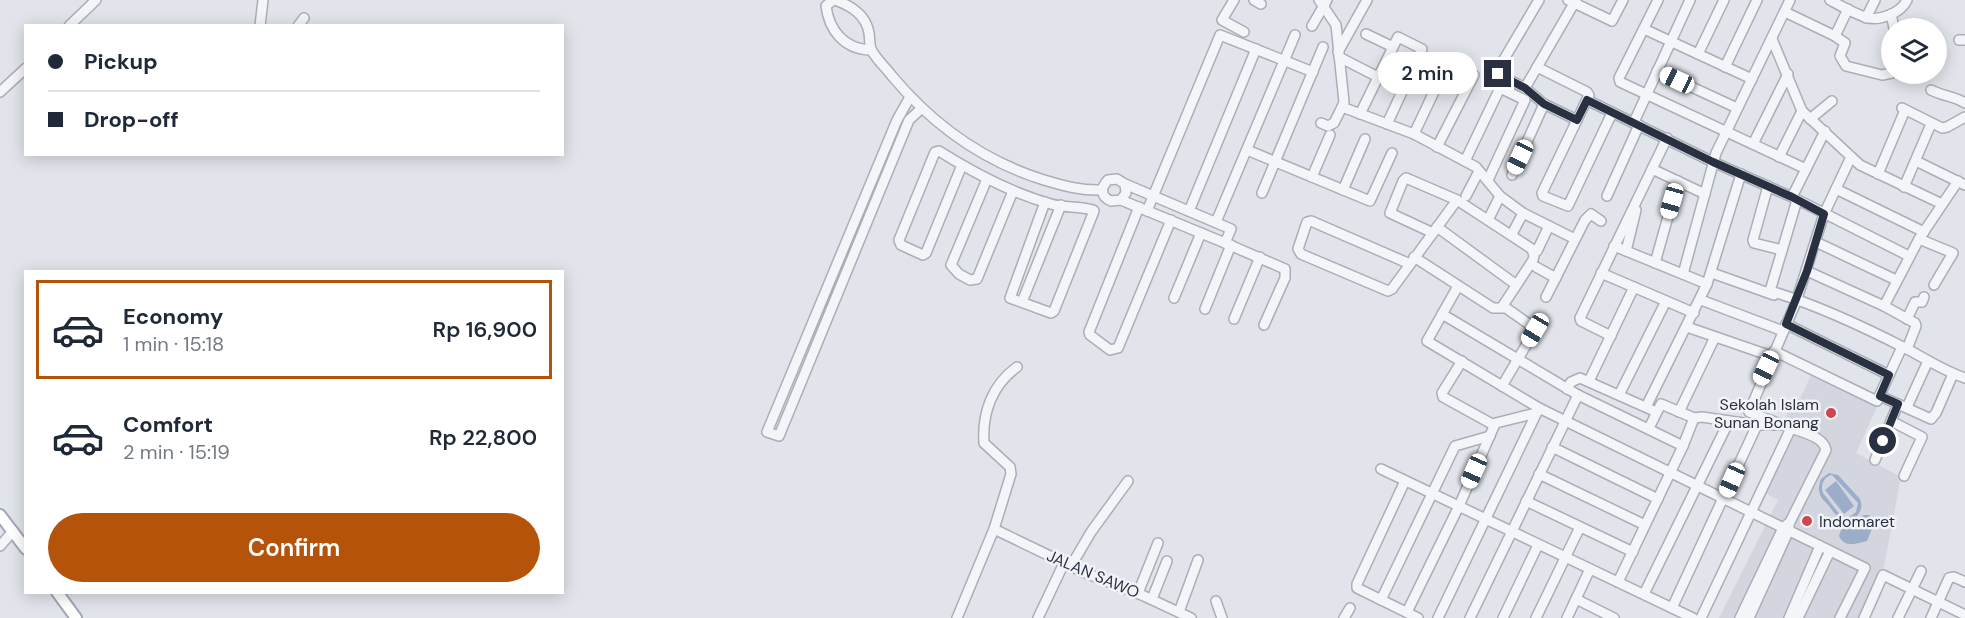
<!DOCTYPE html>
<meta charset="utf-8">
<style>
body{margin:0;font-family:"DM Sans",sans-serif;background:#f2f2f3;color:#1f2937;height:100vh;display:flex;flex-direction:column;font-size:22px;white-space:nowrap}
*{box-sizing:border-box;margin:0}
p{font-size:20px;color:#747a83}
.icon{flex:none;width:33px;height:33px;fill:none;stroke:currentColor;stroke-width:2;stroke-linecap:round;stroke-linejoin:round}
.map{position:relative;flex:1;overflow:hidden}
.details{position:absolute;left:24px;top:270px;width:540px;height:324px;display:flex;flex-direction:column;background:#fff;border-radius:0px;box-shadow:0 3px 15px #0003}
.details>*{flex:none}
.guide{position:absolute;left:24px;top:24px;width:540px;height:132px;border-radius:0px;box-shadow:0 3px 15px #0003;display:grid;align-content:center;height:132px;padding:0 24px;background:#fff}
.buttons{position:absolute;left:1881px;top:18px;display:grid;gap:12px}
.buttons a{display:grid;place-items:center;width:66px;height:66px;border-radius:50%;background:#fff;box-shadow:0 3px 15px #0003;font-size:30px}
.end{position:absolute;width:27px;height:27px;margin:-14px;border:8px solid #293042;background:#fff;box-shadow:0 0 0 3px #fff}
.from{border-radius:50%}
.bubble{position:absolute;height:42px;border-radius:21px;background:#fff;box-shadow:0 3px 15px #0003;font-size:20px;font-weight:600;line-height:42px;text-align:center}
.car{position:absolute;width:18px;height:36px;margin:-18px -9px;border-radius:8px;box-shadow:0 0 4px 2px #0007;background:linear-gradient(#fff 24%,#345 0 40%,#fff 0 76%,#345 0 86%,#fff 0)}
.guide b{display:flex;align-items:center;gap:21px;height:57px;font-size:22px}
.guide b+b{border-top:2px solid #e0e1e3}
.guide i{width:15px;height:15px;background:#1f2937}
ul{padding:10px 0 0;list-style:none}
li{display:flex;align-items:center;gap:18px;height:99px;margin:0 12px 9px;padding:0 12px;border:3px solid transparent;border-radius:0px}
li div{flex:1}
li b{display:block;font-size:22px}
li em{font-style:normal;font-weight:600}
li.active{border-color:#b45309}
li>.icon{width:54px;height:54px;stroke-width:1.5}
.button{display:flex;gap:12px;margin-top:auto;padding:12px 24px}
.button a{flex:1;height:69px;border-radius:36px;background:#b45309;color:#fff;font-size:24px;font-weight:600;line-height:69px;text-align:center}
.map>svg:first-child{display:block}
.built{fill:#d3d6df}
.water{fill:#9cadca;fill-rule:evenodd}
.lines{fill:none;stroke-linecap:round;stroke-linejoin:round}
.minor-casing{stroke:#aaaeb8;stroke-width:12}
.major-casing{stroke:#a0a7b6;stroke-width:14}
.minor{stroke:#f4f5f8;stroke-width:9}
.major{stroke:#fff;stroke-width:10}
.route{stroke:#293042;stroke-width:8}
.poi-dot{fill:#cf464c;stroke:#f1f3f7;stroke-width:2}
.labels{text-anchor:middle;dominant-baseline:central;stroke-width:5;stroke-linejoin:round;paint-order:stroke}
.poi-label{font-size:16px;fill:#293042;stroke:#f1f3f7;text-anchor:end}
.street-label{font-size:16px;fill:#293042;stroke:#f1f3f7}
</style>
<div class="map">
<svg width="1965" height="618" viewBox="0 0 1965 618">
<rect width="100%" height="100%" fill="#e1e4ea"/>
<path class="built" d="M1811 375 1878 405 1856 453 1901 477 1883 572 1866 618H1719L1778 500 1763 492 1796 425 1784 420 1794 397 1800 399Z"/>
<g class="water">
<path d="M1829 473 1838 475 1860 499C1862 505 1862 508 1859 513 1848 530 1836 516 1829 506 1825 501 1821 499 1820 494 1818 489 1819 484 1821 479ZM1832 475 1858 503 1856 512 1848 518 1841 516 1823 493C1820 486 1824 476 1832 475Z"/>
<path d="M1836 481 1854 506 1844 514 1825 490Z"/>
<path d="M1864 515H1869L1875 521 1867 541C1856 544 1845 548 1839 536L1842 527Z"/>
</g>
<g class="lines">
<defs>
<g id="minor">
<path d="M833 0 826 6C829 30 844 49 870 50"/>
<path d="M835 0C852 6 866 15 869 33 870 39 869 46 872 51 877 60 886 68 892 76 933 125 983 161 1044 180 1064 186 1082 191 1102 190"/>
<path d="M1234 0 1222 20 1244 32"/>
<path d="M1254 0 1261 4"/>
<path d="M1319 0 1336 25 1344 102 1342 107 1414 134 1476 167 1500 196 1523 213 1575 239"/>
<path d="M1568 0 1612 21 1623 0"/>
<path d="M1576 0 1525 88 1544 104 1577 120"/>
<path d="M1658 0 1619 78 1620 82 1806 169"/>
<path d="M1830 0C1841 6 1853 13 1865 17 1879 22 1901 13 1907 0"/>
<path d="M1785 12 1835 36 1848 9"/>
<path d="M1891 14 1894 28"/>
<path d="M1866 18 1875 0"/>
<path d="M69 26 96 0"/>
<path d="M260 26 263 0"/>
<path d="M298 26 304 18"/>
<path d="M1312 26 1327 0"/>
<path d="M1644 29 1752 79"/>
<path d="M1366 34 1393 47"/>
<path d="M1835 36 1845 43 1840 56 1846 66 1882 75 1892 73"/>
<path d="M1772 39 1802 111 1860 165 1942 204"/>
<path d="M1959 40H1965"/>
<path d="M1338 52 1367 0"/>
<path d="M1698 54 1724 0"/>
<path d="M1339 57 1378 77"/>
<path d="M1537 67 1587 92 1589 95 1542 193 1543 196 1568 206 1612 113"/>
<path d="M1725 67 1757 0"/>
<path d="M1657 71 1737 108"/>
<path d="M1525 88 1498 74 1497 71 1539 0"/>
<path d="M1931 90C1942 96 1954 96 1965 103"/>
<path d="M0 92 26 68"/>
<path d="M910 97 897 120 767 432 779 436 909 120 922 108"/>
<path d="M1587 100 1713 162 1792 197 1909 256"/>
<path d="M1902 108 1942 128 1947 127 1965 117"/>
<path d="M1360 114 1398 37 1422 49 1387 124"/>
<path d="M1810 119 1832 101"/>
<path d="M1634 122 1690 0"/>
<path d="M1321 123 1328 126 1334 123 1342 107"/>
<path d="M1414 134 1448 62 1474 75 1437 147"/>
<path d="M1753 144 1788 74"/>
<path d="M1247 150 1370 201 1392 153"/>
<path d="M1779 157 1802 111"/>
<path d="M1465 161 1500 88 1525 100 1488 180"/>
<path d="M1916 161 1965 185"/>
<path d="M962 165 926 253 923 255 901 245 899 240 935 152 939 151C974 173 1011 193 1051 204 1064 208 1079 206 1093 210L1094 211 1054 311 1051 313 1010 298 1045 202"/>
<path d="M1652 169 1705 194"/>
<path d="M1878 174 1905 110"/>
<path d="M1512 175 1544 104"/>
<path d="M1312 177 1330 135"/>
<path d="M987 179 951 265 959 274 970 280 977 279 1013 191"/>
<path d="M1768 186 1753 240 1754 243 1782 250"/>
<path d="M1904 187 1931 124"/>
<path d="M1836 189 1924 232"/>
<path d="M1343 190 1365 139"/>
<path d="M1262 193 1323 47"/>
<path d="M1466 196 1479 171"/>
<path d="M1607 196 1639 125"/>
<path d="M1792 197 1825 131"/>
<path d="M1121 200 1126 193 1125 184 1117 179 1108 180C1100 188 1101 197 1111 201L1121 200 1225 243 1231 229 1125 184"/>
<path d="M1797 200 1770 291C1816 304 1864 327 1907 349 1926 359 1944 371 1965 378"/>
<path d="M1139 207 1089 332 1090 335 1110 350 1118 348 1171 220"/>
<path d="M1147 211 1220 35 1313 72"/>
<path d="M1189 211 1256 49"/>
<path d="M1490 216 1500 196"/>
<path d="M1216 222 1295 35"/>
<path d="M1437 227 1515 284"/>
<path d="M1433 233 1390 213 1403 181 1406 178 1457 200 1532 249 1534 256 1533 260 1502 307"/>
<path d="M1512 234 1523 213"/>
<path d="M1919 239 1953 253 1934 285"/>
<path d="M1816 242 1896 280"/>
<path d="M1225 243 1285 269V278L1264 325"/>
<path d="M1614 246 1707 284"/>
<path d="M1537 251 1549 226"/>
<path d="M1626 251 1636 210"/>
<path d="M1414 257 1493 308H1506L1533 327 1535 330 1502 386"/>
<path d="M1655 263 1678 181"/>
<path d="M1410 264 1311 221 1307 222 1298 249 1301 254 1388 291 1392 289 1457 200"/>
<path d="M1536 267 1556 278"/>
<path d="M1807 271 1884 306 1915 323 1916 326 1907 349"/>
<path d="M1601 273 1694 313"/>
<path d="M1712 273 1774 295"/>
<path d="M1683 274 1716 153 1790 0"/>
<path d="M1458 286 1427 341 1539 408"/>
<path d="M1546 297 1585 220 1591 214 1601 221"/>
<path d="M1174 298 1201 233"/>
<path d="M1701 300 1783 331"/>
<path d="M1022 302 1061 205"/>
<path d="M1884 306 1919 239 1958 181"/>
<path d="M1205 309 1231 245"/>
<path d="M1442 314 1578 395 1683 446"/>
<path d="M1234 319 1260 257"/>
<path d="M1907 319 1915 302H1922L1924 297"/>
<path d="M1786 324 1889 375"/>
<path d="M1687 327 1771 356"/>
<path d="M1611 336 1581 321 1580 318 1667 138"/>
<path d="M1774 351 1877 401 1902 347"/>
<path d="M1462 361 1442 393 1443 397 1492 424 1536 413"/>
<path d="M1589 381 1634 287"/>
<path d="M1567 389 1571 382 1580 378 1652 410"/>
<path d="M1619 395 1666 301"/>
<path d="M1880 396 1931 419 1936 413 1953 374"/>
<path d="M1646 407 1707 284 1741 174"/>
<path d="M1907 407 1928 361"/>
<path d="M1679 412 1715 337"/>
<path d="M1694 418 1702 417 1757 425H1781"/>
<path d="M1891 421 1922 437 1904 476"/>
<path d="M1552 447 1658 499"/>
<path d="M1875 460 1898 404"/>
<path d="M1381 469 1693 618"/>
<path d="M1539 474 1645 525"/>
<path d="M1405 481 1357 584V588L1418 618"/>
<path d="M1526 501 1633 552"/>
<path d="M994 529 1083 572 1144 596 1191 618"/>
<path d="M0 546 13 531"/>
<path d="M1071 566 1091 532 1128 481"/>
<path d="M1618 582 1683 446 1694 418 1661 404 1649 428"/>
<path d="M1138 593 1158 543"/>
<path d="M1644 594 1729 421"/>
<path d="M1152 599 1167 561"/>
<path d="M1576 599 1614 618"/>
<path d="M1381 600 1455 446 1490 436"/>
<path d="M1216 601 1222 618"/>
<path d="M1672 608 1757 425"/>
<path d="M1179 612 1198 560"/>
<path d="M1407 612 1459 506 1495 424"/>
<path d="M957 618 994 529 1011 474 1010 467 984 443C982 413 992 385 1017 367"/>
<path d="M1038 618 1064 563"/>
<path d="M1344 618 1350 608"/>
<path d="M1438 618 1539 408 1865 568 1840 618"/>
<path d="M1470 618 1578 395"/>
<path d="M1503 618 1538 545"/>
<path d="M1536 618 1580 527"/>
<path d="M1567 618 1590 569"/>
<path d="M1701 618 1791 428 1749 412 1796 302 1824 214 1851 157"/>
<path d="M1740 618 1783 528 1790 522 1826 450C1823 436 1803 433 1791 428"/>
<path d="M1749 618 1789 530V524"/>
<path d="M1789 618 1820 546"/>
<path d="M1798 618 1830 551"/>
<path d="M1864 618 1883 575 1965 615"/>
<path d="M1898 618 1921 571"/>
<path d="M1931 618 1949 578 1954 577 1965 582"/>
</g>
<g id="major">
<path d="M0 515 26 549"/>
<path d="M57 592 76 618"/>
</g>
</defs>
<use href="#minor" class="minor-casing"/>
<use href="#major" class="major-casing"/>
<use href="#minor" class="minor"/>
<use href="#major" class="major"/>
</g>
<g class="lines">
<path class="route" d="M1498 74 1525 88 1544 104 1577 120 1587 100 1713 162 1792 197 1824 214 1807 271 1786 324 1889 375 1880 396 1898 404 1883 441"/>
</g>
<g class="poi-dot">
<circle cx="1831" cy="413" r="6"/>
<circle cx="1807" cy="521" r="6"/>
</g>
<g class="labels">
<g class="poi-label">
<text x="1819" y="404">Sekolah Islam<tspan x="1819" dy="18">Sunan Bonang</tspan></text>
<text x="1819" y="521" text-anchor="start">Indomaret</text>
</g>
<g class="street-label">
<text transform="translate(1093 574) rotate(23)">JALAN SAWO</text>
</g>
</g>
</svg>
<div class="buttons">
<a><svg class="icon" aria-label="layers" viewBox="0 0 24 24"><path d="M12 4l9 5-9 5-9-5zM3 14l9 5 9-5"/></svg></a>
</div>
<i class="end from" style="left:1883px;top:441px"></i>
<i class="end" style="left:1498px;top:74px"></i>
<div class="bubble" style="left:1378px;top:52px;width:99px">2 min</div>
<i class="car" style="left:1677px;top:80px;rotate:295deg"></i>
<i class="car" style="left:1520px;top:157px;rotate:205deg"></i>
<i class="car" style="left:1672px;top:201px;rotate:196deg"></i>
<i class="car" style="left:1535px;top:330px;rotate:211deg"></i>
<i class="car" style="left:1766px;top:368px;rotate:205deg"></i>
<i class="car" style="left:1474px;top:471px;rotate:204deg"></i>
<i class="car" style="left:1732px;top:480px;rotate:204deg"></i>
<div class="guide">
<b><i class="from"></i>Pickup</b>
<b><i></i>Drop-off</b>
</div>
<section class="details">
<ul>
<li class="active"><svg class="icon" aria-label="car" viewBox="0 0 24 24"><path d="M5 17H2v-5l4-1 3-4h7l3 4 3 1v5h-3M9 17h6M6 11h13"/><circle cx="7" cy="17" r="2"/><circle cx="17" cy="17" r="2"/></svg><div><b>Economy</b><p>1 min · 15:18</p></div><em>Rp 16,900</em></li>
<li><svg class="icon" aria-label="car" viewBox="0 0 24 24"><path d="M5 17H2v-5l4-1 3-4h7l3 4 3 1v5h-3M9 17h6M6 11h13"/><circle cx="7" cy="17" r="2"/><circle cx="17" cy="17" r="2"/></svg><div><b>Comfort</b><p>2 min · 15:19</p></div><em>Rp 22,800</em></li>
</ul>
<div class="button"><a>Confirm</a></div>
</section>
</div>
